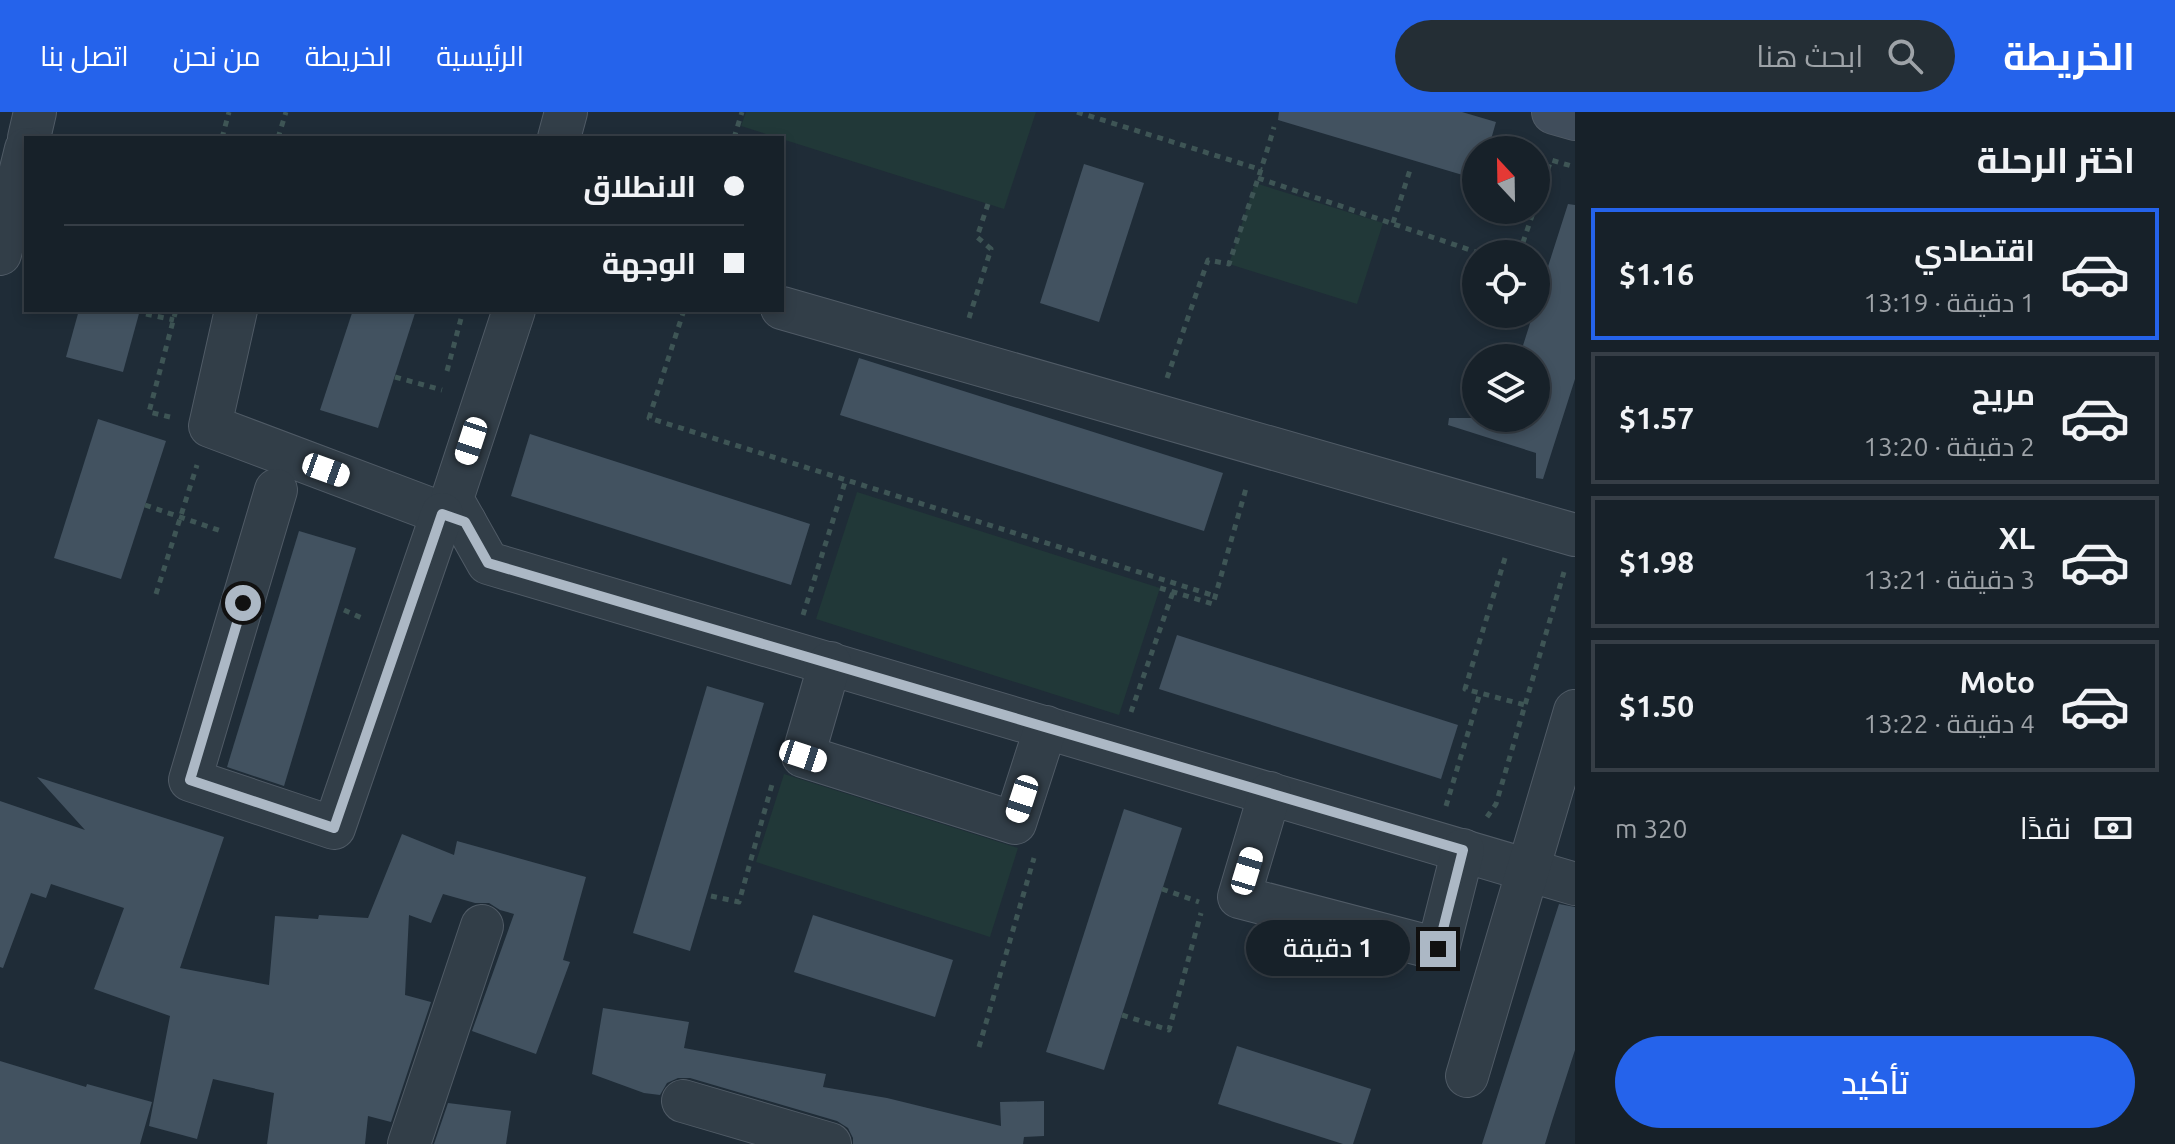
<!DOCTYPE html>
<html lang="ar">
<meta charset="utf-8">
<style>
body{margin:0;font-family:Ubuntu,Cairo,sans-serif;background:#242e35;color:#f1f3f6;direction:rtl;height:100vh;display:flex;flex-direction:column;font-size:30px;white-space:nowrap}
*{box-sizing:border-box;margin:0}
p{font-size:26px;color:#9ea3a8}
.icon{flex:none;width:44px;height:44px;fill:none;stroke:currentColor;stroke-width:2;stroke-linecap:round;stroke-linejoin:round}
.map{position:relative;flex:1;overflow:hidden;direction:ltr}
.details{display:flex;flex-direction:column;background:#172129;width:600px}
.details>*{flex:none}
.banner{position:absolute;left:24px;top:24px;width:760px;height:176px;border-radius:0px;box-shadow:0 4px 12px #0003,0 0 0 2px #363e46;direction:rtl;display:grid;align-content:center;height:176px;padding:0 40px;background:#172129}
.needle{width:52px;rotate:338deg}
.buttons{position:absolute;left:1462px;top:24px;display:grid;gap:16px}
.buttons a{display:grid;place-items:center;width:88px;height:88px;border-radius:50%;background:#172129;box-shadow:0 4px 12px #0003,0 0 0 2px #363e46;font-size:40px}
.end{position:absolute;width:36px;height:36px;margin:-18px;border:10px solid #acb8c5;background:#111;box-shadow:0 0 0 4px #111}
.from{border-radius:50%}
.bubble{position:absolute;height:56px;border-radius:28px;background:#172129;box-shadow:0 4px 12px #0003,0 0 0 2px #363e46;font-size:26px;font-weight:600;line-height:56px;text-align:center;direction:rtl}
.car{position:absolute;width:24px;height:48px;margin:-24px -12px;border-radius:10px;box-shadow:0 0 6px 2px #0007;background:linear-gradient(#fff 24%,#345 0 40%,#fff 0 76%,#345 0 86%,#fff 0)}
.banner b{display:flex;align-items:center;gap:28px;height:76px;font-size:30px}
.banner b+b{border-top:2px solid #363e46}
.banner i{width:20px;height:20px;background:#f1f3f6}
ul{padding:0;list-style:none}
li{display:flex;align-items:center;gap:24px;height:132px;margin:0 16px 12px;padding:0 24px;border:4px solid #363e46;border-radius:0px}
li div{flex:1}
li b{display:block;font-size:30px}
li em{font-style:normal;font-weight:600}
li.on{border-color:#2563eb}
li>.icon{width:72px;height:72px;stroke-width:1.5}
h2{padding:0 40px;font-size:36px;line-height:96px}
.pay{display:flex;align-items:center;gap:20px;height:88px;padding:0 40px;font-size:30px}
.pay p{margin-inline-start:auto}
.primary-button{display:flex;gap:16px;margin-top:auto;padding:16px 40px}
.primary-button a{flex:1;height:92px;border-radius:48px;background:#2563eb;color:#fff;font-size:32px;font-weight:600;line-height:92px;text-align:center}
header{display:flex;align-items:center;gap:48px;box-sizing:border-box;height:112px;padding:0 40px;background:#2563eb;color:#fff}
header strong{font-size:38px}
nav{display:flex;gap:44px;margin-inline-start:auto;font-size:28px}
.search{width:560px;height:72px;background:#242e35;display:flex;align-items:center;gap:20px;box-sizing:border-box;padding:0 28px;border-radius:44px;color:#9ea3a8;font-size:30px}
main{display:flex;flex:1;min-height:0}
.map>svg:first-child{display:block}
.green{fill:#213838}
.building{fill:#425260}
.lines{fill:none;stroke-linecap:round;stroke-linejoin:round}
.street-casing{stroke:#505b66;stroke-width:44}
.secondary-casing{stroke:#505b66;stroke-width:46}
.path{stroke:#3e5555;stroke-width:5;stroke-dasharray:6 6;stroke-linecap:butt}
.street{stroke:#323e48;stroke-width:42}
.secondary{stroke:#404d5b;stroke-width:44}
.route{stroke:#acb8c5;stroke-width:10}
</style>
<header>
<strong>الخريطة</strong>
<div class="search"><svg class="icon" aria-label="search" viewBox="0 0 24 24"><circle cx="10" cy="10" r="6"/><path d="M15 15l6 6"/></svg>ابحث هنا</div>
<nav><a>الرئيسية</a><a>الخريطة</a><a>من نحن</a><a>اتصل بنا</a></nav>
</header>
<main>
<section class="details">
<h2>اختر الرحلة</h2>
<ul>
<li class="on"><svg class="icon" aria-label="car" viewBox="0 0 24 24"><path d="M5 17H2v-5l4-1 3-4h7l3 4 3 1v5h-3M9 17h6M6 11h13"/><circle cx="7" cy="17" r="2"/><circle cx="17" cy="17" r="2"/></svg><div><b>اقتصادي</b><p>1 دقيقة · 13:19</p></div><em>$1.16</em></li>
<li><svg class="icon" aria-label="car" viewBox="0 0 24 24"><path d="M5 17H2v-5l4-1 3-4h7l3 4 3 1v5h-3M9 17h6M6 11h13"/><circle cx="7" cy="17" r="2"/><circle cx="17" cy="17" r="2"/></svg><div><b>مريح</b><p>2 دقيقة · 13:20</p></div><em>$1.57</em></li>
<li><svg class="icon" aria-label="car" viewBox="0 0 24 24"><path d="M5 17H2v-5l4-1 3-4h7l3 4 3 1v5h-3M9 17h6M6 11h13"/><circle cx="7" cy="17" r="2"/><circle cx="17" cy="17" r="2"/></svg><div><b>XL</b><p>3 دقيقة · 13:21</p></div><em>$1.98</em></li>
<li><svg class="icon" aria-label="car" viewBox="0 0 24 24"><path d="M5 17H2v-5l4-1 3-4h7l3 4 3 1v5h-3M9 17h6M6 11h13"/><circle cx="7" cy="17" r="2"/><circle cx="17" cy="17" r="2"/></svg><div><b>Moto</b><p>4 دقيقة · 13:22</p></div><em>$1.50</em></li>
</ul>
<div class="pay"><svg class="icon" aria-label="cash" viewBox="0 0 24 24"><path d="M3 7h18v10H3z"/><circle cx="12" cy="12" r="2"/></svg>نقدًا<p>320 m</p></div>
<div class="primary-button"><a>تأكيد</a></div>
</section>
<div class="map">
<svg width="1575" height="1032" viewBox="0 0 1575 1032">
<rect width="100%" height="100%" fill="#1f2c37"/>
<g class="green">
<path d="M746 0H1036L1004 97 741 14Z"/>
<path d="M1255 71 1383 111 1357 192 1229 152Z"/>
<path d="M857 380 1160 476 1119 603 816 507Z"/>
<path d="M784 662 1018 736 990 825 756 750Z"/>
</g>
<g class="building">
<path d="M1279 0H1462L1496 10 1488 38H1476V67L1278 8Z"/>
<path d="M1084 52 1144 71 1099 210 1040 191Z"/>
<path d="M1568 92 1575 93V267L1543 367 1536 366V341L1448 313 1449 306H1536V246H1519L1533 202H1536V192Z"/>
<path d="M79 198H140L123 260 66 245Z"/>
<path d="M353 198H416L378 316 320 298Z"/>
<path d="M859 246 1223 361 1204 419 840 303Z"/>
<path d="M98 307 166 329 121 467 54 446Z"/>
<path d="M530 322 810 412 791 473 511 384Z"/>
<path d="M299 419 356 436 284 674 227 655Z"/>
<path d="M1177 523 1458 613 1441 667 1159 577Z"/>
<path d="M707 574 764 591 690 839 633 821Z"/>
<path d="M37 665 224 725 180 856 269 873 275 804 318 807 319 803 368 806 402 722 454 743 457 729 586 765 563 848 570 850 536 942 472 919 514 802 500 798 489 791H475L443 782 431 811 409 803 405 883 431 890 391 1010 368 1004 365 1032H267L274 981 213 967 197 1027 149 1014 170 904 94 877 124 796 51 772 46 786 31 781 3 856 0 855V689L85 718Z"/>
<path d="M1124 697 1182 716 1104 958 1046 940Z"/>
<path d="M1559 792 1575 795V938L1552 1009 1545 1032H1482Z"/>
<path d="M813 803 953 848 935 905 794 860Z"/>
<path d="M603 896 689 910 684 936 826 962 823 975 887 986 1001 1014 1000 990 1044 989V1024L1024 1025 1023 1032H853V1026L848 1016 837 1009 690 966H678L667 971 660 983 644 981 592 962Z"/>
<path d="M1237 934 1371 977 1353 1032H1343L1218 992Z"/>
<path d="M0 949 86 975 87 972 152 990 140 1032H0Z"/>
<path d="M448 991 511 999 506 1032H434Z"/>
</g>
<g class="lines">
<defs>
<g id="street">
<path d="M29 26 35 0"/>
<path d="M559 26 566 0"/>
<path d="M0 142 26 37"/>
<path d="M782 196 1575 423"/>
<path d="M236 198 210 314 465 410"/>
<path d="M514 198 452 387 488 451 1575 772"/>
<path d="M276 378 190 668 334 716 442 402"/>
<path d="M830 551 803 644 1015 711 1046 615"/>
<path d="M1270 681 1239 785 1438 837 1463 738"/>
<path d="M1467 964 1575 599"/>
<path d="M683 989 830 1032"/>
<path d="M409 1032 482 814"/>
</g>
<path id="secondary" d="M1554 0 1575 6"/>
</defs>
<use href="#street" class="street-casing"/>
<use href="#secondary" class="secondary-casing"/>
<g class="path">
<path d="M1077 0 1262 58"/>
<path d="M222 26 229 0"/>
<path d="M278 26 286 0"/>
<path d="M734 26 742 0"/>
<path d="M1258 66 1482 142"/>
<path d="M1536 92 1551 48 1575 55"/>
<path d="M1393 111 1410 58"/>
<path d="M1519 142 1534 98"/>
<path d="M684 198 649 306 1215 484"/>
<path d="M146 202 174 208"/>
<path d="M969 206 991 137 977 125 988 92"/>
<path d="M447 259 463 199 462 198"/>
<path d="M395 265 442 278"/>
<path d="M1167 266 1208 148 1229 152C1244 106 1261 61 1274 15"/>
<path d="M170 305 149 300 176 198"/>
<path d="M145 393 224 420"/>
<path d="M1505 446 1465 577 1525 593"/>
<path d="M1160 476 1213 492 1247 373"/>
<path d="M156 482 197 353"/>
<path d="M344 498 364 507"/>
<path d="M803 503 846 367"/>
<path d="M1131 600 1173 480"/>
<path d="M1446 694 1480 581"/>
<path d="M1487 705 1496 692 1564 460"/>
<path d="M1162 777 1199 790"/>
<path d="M711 784 739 790 773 669"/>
<path d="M1122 903 1169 918 1201 801"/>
<path d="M979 935 1034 746"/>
</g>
<use href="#street" class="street"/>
<use href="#secondary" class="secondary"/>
</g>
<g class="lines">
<path class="route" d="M243 491 190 668 334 716 442 402 465 410 488 451 1463 738 1438 837"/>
</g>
</svg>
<div class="buttons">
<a><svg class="needle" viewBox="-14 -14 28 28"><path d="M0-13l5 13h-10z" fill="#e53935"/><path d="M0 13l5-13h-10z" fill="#9ea3a8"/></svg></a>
<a><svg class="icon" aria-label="locate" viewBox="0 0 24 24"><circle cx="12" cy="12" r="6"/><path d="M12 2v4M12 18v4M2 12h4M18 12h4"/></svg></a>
<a><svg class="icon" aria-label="layers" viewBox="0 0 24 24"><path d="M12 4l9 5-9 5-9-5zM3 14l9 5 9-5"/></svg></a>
</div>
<i class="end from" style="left:243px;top:491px"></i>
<i class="end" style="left:1438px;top:837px"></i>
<div class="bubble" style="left:1246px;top:808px;width:164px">1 دقيقة</div>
<i class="car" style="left:471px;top:329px;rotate:198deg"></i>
<i class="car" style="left:326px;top:358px;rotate:110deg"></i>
<i class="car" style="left:803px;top:644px;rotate:108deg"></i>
<i class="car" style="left:1022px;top:687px;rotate:198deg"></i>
<i class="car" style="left:1247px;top:759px;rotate:17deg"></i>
<div class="banner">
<b><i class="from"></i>الانطلاق</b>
<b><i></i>الوجهة</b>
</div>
</div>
</main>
